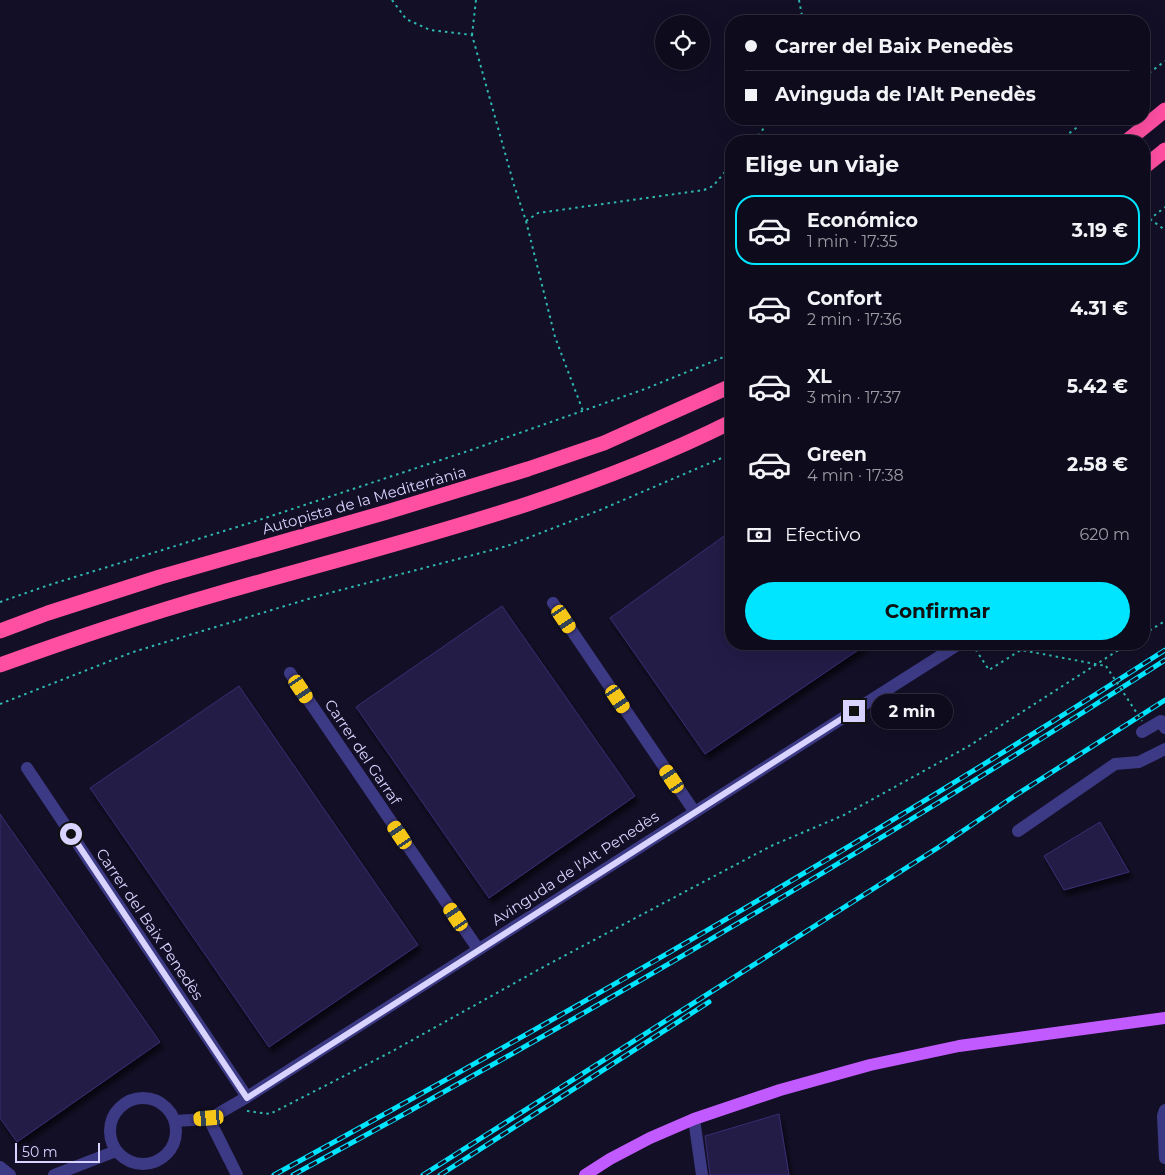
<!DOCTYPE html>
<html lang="es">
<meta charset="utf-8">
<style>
body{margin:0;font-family:Montserrat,sans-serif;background:#171425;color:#f1f3f6;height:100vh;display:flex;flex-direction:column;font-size:19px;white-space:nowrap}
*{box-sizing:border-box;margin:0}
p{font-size:16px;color:#9b9ba3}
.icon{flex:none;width:28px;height:28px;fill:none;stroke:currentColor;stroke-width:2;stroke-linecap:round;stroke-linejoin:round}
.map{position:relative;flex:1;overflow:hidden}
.panel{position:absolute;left:725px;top:135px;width:425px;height:515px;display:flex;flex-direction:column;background:#0e0b1c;border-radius:20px;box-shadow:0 5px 20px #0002,0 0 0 1px #2e2b3b}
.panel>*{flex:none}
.top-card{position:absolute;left:725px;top:15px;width:425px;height:110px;border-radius:20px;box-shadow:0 5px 20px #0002,0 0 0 1px #2e2b3b;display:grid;align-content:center;height:110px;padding:0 20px;background:#0e0b1c}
.buttons{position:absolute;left:655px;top:15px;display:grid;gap:10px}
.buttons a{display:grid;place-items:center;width:55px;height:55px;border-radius:50%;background:#0e0b1c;box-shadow:0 5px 20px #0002,0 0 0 1px #2e2b3b;font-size:25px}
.scale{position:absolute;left:15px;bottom:12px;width:85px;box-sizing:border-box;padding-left:5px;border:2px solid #d9d4ff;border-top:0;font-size:14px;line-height:18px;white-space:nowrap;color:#d9d4ff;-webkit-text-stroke:4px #130f26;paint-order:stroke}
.end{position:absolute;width:22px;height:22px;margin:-11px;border:6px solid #d9d4ff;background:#111;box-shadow:0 0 0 2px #111}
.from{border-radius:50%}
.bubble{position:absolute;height:35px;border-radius:18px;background:#0e0b1c;box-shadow:0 5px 20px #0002,0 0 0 1px #2e2b3b;font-size:16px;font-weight:700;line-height:35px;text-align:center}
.car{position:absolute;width:15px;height:30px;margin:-15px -8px;border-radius:6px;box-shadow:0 0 4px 1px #0007;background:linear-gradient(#f5c518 24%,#345 0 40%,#f5c518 0 76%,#345 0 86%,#f5c518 0)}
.top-card b{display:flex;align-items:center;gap:18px;height:48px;font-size:19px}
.top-card b+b{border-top:1px solid #2e2b3b}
.top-card i{width:12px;height:12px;background:#f1f3f6}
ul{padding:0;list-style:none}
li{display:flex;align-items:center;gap:15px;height:70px;margin:0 10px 8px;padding:0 10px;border:2px solid transparent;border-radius:20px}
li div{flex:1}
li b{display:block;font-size:19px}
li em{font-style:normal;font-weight:700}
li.current{border-color:#00e5ff}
li>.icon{width:45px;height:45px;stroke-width:1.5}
h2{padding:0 20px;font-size:22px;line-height:60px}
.pay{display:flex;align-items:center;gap:12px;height:55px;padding:0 20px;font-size:19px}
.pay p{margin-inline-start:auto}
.action{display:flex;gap:10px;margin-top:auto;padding:10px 20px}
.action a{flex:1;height:58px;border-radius:30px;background:#00e5ff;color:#111;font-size:20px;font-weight:700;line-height:58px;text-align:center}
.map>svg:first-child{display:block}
.building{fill:#241b47;stroke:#3b2d73;filter:url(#shadow)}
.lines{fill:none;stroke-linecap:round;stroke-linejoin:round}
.path{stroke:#2fb8b0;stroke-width:2;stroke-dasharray:2.5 4;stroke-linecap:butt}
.minor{stroke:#3d3a85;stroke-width:12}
.major{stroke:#c25bff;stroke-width:12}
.highway{stroke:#ff4fa3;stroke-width:15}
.rail-casing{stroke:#00e5ff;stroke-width:5}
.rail{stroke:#130f26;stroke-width:3;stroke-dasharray:9;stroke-linecap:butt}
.path-bridge{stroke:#2fb8b0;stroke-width:2;stroke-dasharray:2.5 4;stroke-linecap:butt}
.route{stroke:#d9d4ff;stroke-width:6}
.labels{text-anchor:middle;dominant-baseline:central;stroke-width:5;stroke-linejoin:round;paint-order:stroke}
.street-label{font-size:15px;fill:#d9d4ff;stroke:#130f26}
</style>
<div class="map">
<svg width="1165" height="1175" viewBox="0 0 1165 1175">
<defs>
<filter id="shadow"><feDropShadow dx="3" dy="5.5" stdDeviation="2.5" flood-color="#0009"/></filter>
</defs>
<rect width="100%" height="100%" fill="#130f26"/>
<g class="building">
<path d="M731 531V644H867L705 754 610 618Z"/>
<path d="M502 606 635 796 489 898 356 707Z"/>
<path d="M239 686 418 945 269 1047 90 788Z"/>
<path d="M0 814 160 1042 17 1142 0 1118Z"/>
<path d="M1100 822 1129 872 1064 890 1044 856Z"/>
<path d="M779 1114 789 1175H710L705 1136Z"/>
</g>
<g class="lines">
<g class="path">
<path d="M392 0 406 19 430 30 472 35 514 185 526 221 555 337 583 411"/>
<path d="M799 0 803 21"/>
<path d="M472 35 476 0"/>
<path d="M1144 77 1165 61"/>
<path d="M754 141 771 119"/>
<path d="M1059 141 1088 119"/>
<path d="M1150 219 1165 230"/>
<path d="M526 221 538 213 704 190 713 186 731 165"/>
<path d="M1144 224 1165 207"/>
<path d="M0 602 49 585 253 522 471 450 645 389 731 354"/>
<path d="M1144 634 1165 621"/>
<path d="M972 644 989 670 1021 650 1106 666"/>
<path d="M0 704 133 652 318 596 507 546 600 510 731 454"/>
<path d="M247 1111 270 1114 389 1053 547 965 771 846 844 815 969 746 1128 644"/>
</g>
<g class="minor">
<path d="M553 603 694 811"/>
<path d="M290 673 478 949"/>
<path d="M1142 732 1161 721 1165 728"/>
<path d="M27 768 247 1097"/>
<path d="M1018 831 1115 764 1139 762 1165 749"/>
<circle cx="143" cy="1131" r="33"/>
<path d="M1165 1110 1163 1116 1165 1158"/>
<path d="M209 1119 237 1175"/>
<path d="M694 1119 702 1175"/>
<path d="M175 1121 209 1119 247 1097 959 644"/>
<path d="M0 1167 10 1175"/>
<path d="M54 1175 116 1151"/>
</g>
<path class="major" d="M585 1175 610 1159 650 1138 694 1119 780 1090 870 1065 959 1046 1165 1018"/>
<g class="highway">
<path d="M1127 141 1165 110"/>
<path d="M1144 167 1165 150"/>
<path d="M0 631 48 613 160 577 387 512 528 469 604 443 731 386"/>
<path d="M0 665C72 639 144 615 217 594 390 544 569 503 731 422"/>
</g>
<defs>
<g id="rail">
<path d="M274 1175C577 1009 875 837 1165 650"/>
<path d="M293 1175C590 1014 881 843 1165 660"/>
<path d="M423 1175 939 847 1016 795 1165 700"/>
<path d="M440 1175 709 1002"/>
</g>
</defs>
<use href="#rail" class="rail-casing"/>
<use href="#rail" class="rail"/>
<path class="path-bridge" d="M1106 666 1142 721"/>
</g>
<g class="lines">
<path class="route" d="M71 834 247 1098 854 711"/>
</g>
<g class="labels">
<g class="street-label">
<text transform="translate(364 500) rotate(-16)">Autopista de la Mediterrània</text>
<text transform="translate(363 752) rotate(56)">Carrer del Garraf</text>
<text transform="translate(575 868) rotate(-33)">Avinguda de l'Alt Penedès</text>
<text transform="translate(150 924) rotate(56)">Carrer del Baix Penedès</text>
</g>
</g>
</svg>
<div class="buttons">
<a><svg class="icon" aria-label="locate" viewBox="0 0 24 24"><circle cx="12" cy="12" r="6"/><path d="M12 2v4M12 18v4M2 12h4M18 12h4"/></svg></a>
</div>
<div class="scale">50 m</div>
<i class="end from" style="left:71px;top:834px"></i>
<i class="end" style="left:854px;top:711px"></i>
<div class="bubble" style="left:871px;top:694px;width:82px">2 min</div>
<i class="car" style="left:564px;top:619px;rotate:146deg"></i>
<i class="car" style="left:301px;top:689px;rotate:146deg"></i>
<i class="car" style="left:618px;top:699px;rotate:146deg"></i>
<i class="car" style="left:672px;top:779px;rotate:326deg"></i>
<i class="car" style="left:400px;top:835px;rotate:326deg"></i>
<i class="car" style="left:456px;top:917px;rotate:326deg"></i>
<i class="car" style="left:209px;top:1118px;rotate:265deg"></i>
<div class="top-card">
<b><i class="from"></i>Carrer del Baix Penedès</b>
<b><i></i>Avinguda de l'Alt Penedès</b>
</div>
<section class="panel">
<h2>Elige un viaje</h2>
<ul>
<li class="current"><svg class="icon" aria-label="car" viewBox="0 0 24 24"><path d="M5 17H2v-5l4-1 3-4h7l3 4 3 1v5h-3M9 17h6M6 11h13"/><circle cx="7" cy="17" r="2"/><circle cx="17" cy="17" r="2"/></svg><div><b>Económico</b><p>1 min · 17:35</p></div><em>3.19 €</em></li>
<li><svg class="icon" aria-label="car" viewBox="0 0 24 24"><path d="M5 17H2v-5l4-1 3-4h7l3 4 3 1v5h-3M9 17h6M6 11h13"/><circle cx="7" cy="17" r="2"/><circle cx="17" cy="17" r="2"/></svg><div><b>Confort</b><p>2 min · 17:36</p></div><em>4.31 €</em></li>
<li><svg class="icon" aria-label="car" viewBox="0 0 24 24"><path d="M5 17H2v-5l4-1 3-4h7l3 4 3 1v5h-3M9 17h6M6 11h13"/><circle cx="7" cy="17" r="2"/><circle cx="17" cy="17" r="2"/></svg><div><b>XL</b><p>3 min · 17:37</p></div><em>5.42 €</em></li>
<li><svg class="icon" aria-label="car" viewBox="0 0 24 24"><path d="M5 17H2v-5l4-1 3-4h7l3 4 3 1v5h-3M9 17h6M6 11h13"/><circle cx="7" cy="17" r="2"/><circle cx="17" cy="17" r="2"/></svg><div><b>Green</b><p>4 min · 17:38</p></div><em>2.58 €</em></li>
</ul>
<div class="pay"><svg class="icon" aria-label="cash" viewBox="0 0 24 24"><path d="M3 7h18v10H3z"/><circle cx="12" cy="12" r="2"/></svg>Efectivo<p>620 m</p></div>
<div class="action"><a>Confirmar</a></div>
</section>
</div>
